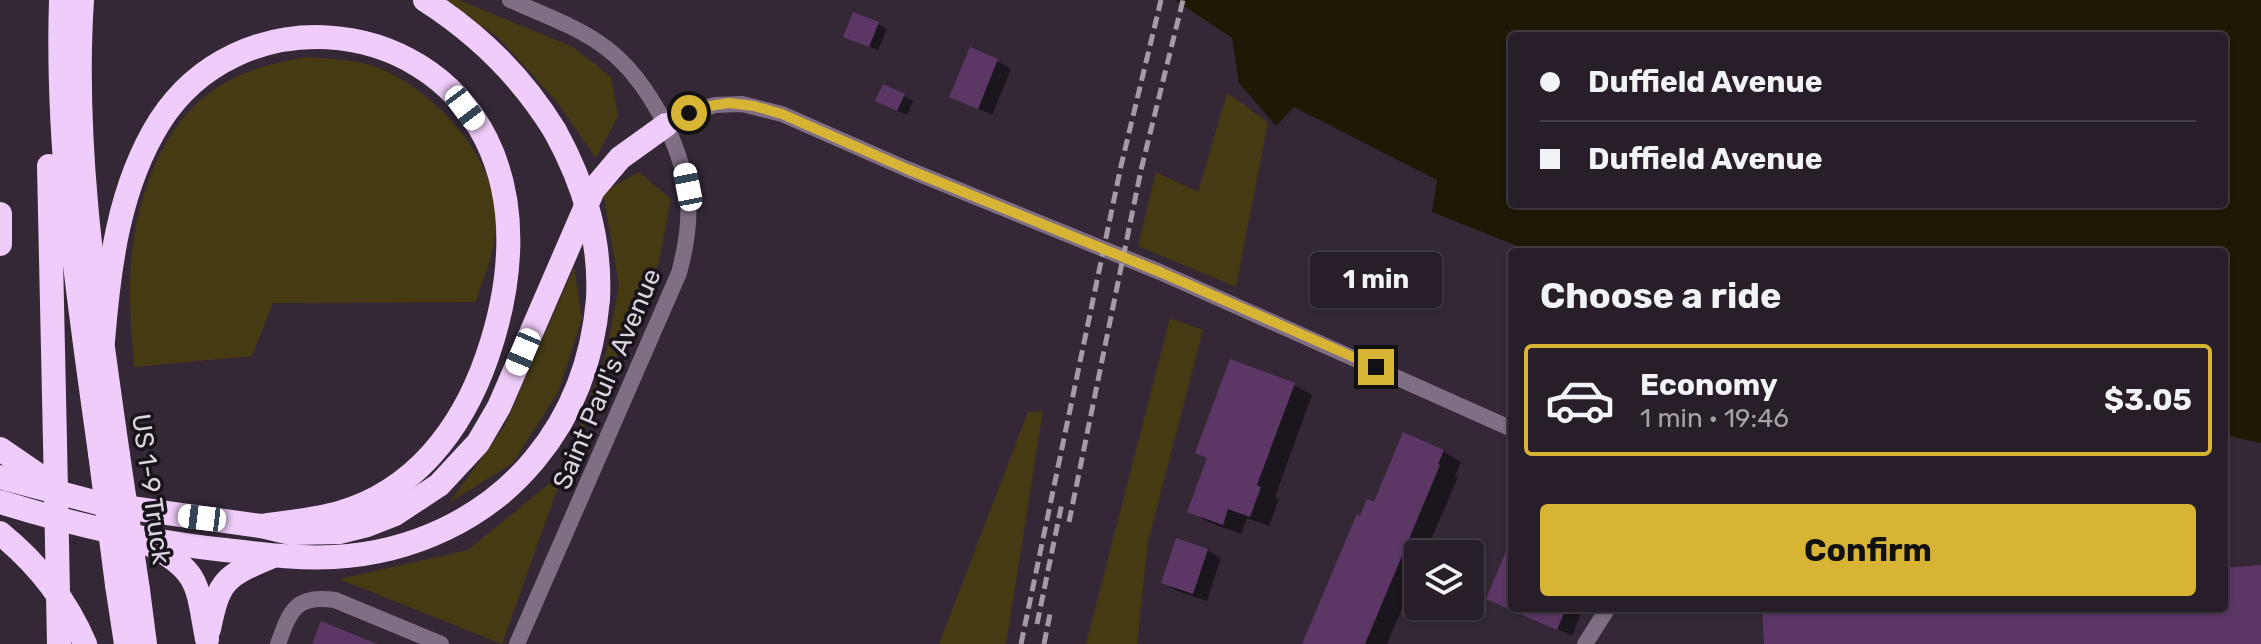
<!DOCTYPE html>
<meta charset="utf-8">
<style>
body{margin:0;font-family:Rubik,sans-serif;background:#332b35;color:#f1f3f6;height:100vh;display:flex;flex-direction:column;font-size:30px;white-space:nowrap}
*{box-sizing:border-box;margin:0}
p{font-size:26px;color:#a4a2a8}
.icon{flex:none;width:44px;height:44px;fill:none;stroke:currentColor;stroke-width:2;stroke-linecap:round;stroke-linejoin:round}
.map{position:relative;flex:1;overflow:hidden}
.side{position:absolute;left:1508px;top:248px;width:720px;height:364px;display:flex;flex-direction:column;background:#271e29;border-radius:8px;box-shadow:0 2px 6px #0004,0 0 0 2px #433c46}
.side>*{flex:none}
.top-card{position:absolute;left:1508px;top:32px;width:720px;height:176px;border-radius:8px;box-shadow:0 2px 6px #0004,0 0 0 2px #433c46;display:grid;align-content:center;height:176px;padding:0 32px;background:#271e29}
.tools{position:absolute;left:1404px;top:540px;display:grid;gap:16px}
.tools a{display:grid;place-items:center;width:80px;height:80px;border-radius:8px;background:#271e29;box-shadow:0 2px 6px #0004,0 0 0 2px #433c46;font-size:40px}
.end{position:absolute;width:36px;height:36px;margin:-18px;border:10px solid #d7b434;background:#111;box-shadow:0 0 0 4px #111}
.from{border-radius:50%}
.bubble{position:absolute;height:56px;border-radius:8px;background:#271e29;box-shadow:0 2px 6px #0004,0 0 0 2px #433c46;font-size:26px;font-weight:700;line-height:56px;text-align:center}
.car{position:absolute;width:24px;height:48px;margin:-24px -12px;border-radius:10px;box-shadow:0 0 6px 2px #0007;background:linear-gradient(#fff 24%,#345 0 40%,#fff 0 76%,#345 0 86%,#fff 0)}
.top-card b{display:flex;align-items:center;gap:28px;height:76px;font-size:30px}
.top-card b+b{border-top:2px solid #433c46}
.top-card i{width:20px;height:20px;background:#f1f3f6}
ul{padding:0;list-style:none}
li{display:flex;align-items:center;gap:24px;height:112px;margin:0 16px 12px;padding:0 16px;border:4px solid transparent;border-radius:8px}
li div{flex:1}
li b{display:block;font-size:30px}
li em{font-style:normal;font-weight:700}
li.current{border-color:#d7b434}
li>.icon{width:72px;height:72px;stroke-width:1.5}
h2{padding:0 32px;font-size:36px;line-height:96px}
.primary-button{display:flex;gap:16px;margin-top:auto;padding:16px 32px}
.primary-button a{flex:1;height:92px;border-radius:8px;background:#d7b434;color:#111;font-size:32px;font-weight:700;line-height:92px;text-align:center}
.map>svg:first-child{display:block}
.green{fill:#463a13}
.water{fill:#1e1805;fill-rule:evenodd}
.shadow{fill:#0007}
.building{fill:#5c3766}
.lines{fill:none;stroke-linecap:round;stroke-linejoin:round}
.minor{stroke:#7f6e84;stroke-width:16}
.tertiary{stroke:#7f6e84;stroke-width:16}
.motorway{stroke:#efccf9;stroke-width:24}
.rail{stroke:#a49ba7;stroke-width:5;stroke-dasharray:12 6;stroke-linecap:butt}
.motorway-bridge{stroke:#efccf9;stroke-width:24}
.route{stroke:#d7b434;stroke-width:10}
.labels{text-anchor:middle;dominant-baseline:central;stroke-width:7;stroke-linejoin:round;paint-order:stroke}
.street-label{font-size:26px;fill:#dad2dd;stroke:#18131a}
</style>
<div class="map">
<svg width="2261" height="644" viewBox="0 0 2261 644">
<rect width="100%" height="100%" fill="#342837"/>
<g class="green">
<path d="M442 0H459L573 47 611 77 618 116 596 158 556 101 499 38Z"/>
<path d="M308 57C330 59 355 59 376 67 437 90 507 167 495 237 492 259 482 281 476 302L273 303 252 356 134 367C132 338 129 310 130 281 132 215 154 132 212 91 241 71 274 62 308 57Z"/>
<path d="M1227 93 1268 122 1236 287 1138 246 1156 172 1198 192Z"/>
<path d="M639 172 671 199 659 262 563 473 502 644 339 579 468 550 562 473 606 354 619 285 603 192Z"/>
<path d="M574 267 582 319 558 392 513 463 449 503 504 427Z"/>
<path d="M1170 318 1203 330 1148 542 1137 644H1086Z"/>
<path d="M1043 411 1006 644H939L1028 412Z"/>
</g>
<path class="water" d="M1175 0H2261V443L2224 435V252H1532L1432 212 1437 180 1294 107 1276 126 1239 83 1232 38ZM1512 36H2224V204H1512Z"/>
<g class="shadow">
<path d="M878 24 887 29 878 50 854 41Z"/>
<path d="M997 61 1011 69 992 115 952 96Z"/>
<path d="M884 86 913 101 907 115 886 105Z"/>
<path d="M1294 385 1312 395 1275 497 1279 499 1269 526 1247 518 1241 534 1208 522 1190 511Z"/>
<path d="M1443 451 1461 462 1455 476 1458 477 1425 554H1418V572L1387 644H1304L1361 518Z"/>
<path d="M1207 550 1221 558 1207 601 1177 591 1163 582Z"/>
<path d="M1512 562V608H1583L1572 636 1488 598Z"/>
</g>
<g class="building">
<path d="M853 12 879 22 869 47 843 37Z"/>
<path d="M970 47 998 59 978 109 949 97Z"/>
<path d="M883 84 905 94 897 111 875 101Z"/>
<path d="M1230 359 1295 383 1257 485 1261 487 1250 517 1228 509 1223 525 1187 512 1207 458 1195 453Z"/>
<path d="M1403 432 1444 450 1438 464 1440 465 1365 644H1302L1357 514 1360 516 1367 499 1374 502Z"/>
<path d="M1512 537V608H1566L1557 630 1486 599Z"/>
<path d="M1176 538 1208 549 1193 594 1161 583Z"/>
<path d="M2261 565V644H1764L1762 608H2224V568Z"/>
<path d="M321 621 377 644H312Z"/>
</g>
<g class="lines">
<g class="minor">
<path d="M510 0C590 34 623 44 666 125L689 113 715 105 742 104 782 114 907 169 1160 272 1512 429"/>
<path d="M278 644C290 611 295 594 335 600L441 644"/>
<path d="M1585 644 1608 608"/>
</g>
<path class="tertiary" d="M517 644 679 273C695 214 691 180 666 125"/>
<g class="motorway">
<path d="M61 0C56 153 79 302 100 453"/>
<path d="M82 0C72 152 97 305 118 455"/>
<path d="M425 0C478 34 522 77 555 131"/>
<path d="M49 166 55 442"/>
<path d="M0 214V244"/>
<path d="M103 341C109 266 119 186 160 121 237 1 422 12 486 139 520 207 511 288 487 357 462 429 415 491 339 513 314 520 287 522 261 526"/>
<path d="M0 449 51 484"/>
<path d="M0 477 102 504 261 526 291 533 339 532 367 525 395 514 439 485 478 443 499 407 593 190 620 158 666 125"/>
<path d="M0 502C74 525 148 542 225 550 261 554 297 559 334 557 411 553 486 519 535 459 574 412 593 358 598 299"/>
<path d="M0 533C38 564 66 599 85 644"/>
<path d="M151 545C201 572 197 587 207 639"/>
<path d="M117 585 126 644"/>
<path d="M138 590 145 644"/>
<path d="M209 629C219 580 225 576 271 557"/>
</g>
<g class="rail">
<path d="M1069 522 1141 170 1183 0"/>
<path d="M1037 624 1062 503"/>
<path d="M1021 644 1121 166 1161 0"/>
<path d="M1044 644 1051 609"/>
</g>
<g class="motorway-bridge">
<path d="M555 131C584 184 601 238 598 299"/>
<path d="M55 442 59 644"/>
<path d="M100 453 117 585"/>
<path d="M118 455 138 590"/>
</g>
</g>
<g class="lines">
<path class="route" d="M689 113 702 107 729 103 754 106 782 114 907 169 1160 272 1376 367"/>
</g>
<g class="labels">
<g class="street-label">
<text transform="translate(607 379) rotate(-67)">Saint Paul's Avenue</text>
<text transform="translate(151 489) rotate(82)">US 1-9 Truck</text>
</g>
</g>
</svg>
<div class="tools">
<a><svg class="icon" aria-label="layers" viewBox="0 0 24 24"><path d="M12 4l9 5-9 5-9-5zM3 14l9 5 9-5"/></svg></a>
</div>
<i class="end from" style="left:689px;top:113px"></i>
<i class="end" style="left:1376px;top:367px"></i>
<div class="bubble" style="left:1310px;top:252px;width:132px">1 min</div>
<i class="car" style="left:465px;top:108px;rotate:143deg"></i>
<i class="car" style="left:688px;top:187px;rotate:349deg"></i>
<i class="car" style="left:523px;top:352px;rotate:203deg"></i>
<i class="car" style="left:202px;top:518px;rotate:277deg"></i>
<div class="top-card">
<b><i class="from"></i>Duffield Avenue</b>
<b><i></i>Duffield Avenue</b>
</div>
<section class="side">
<h2>Choose a ride</h2>
<ul>
<li class="current"><svg class="icon" aria-label="car" viewBox="0 0 24 24"><path d="M5 17H2v-5l4-1 3-4h7l3 4 3 1v5h-3M9 17h6M6 11h13"/><circle cx="7" cy="17" r="2"/><circle cx="17" cy="17" r="2"/></svg><div><b>Economy</b><p>1 min · 19:46</p></div><em>$3.05</em></li>
</ul>
<div class="primary-button"><a>Confirm</a></div>
</section>
</div>
